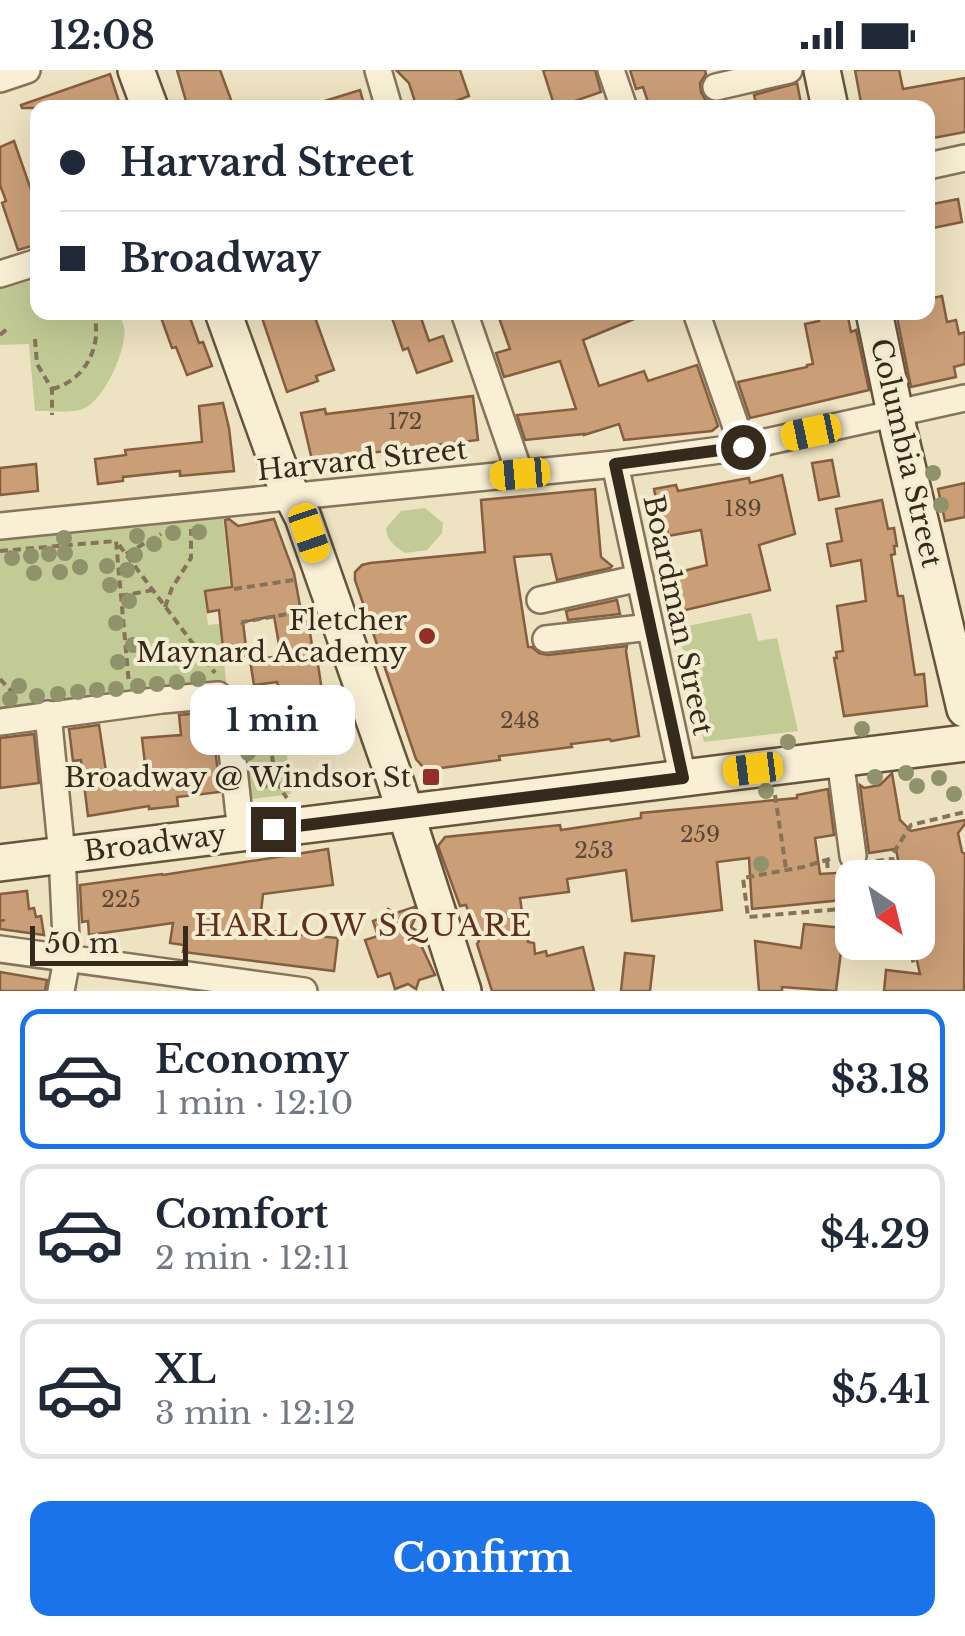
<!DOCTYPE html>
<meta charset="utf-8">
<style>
body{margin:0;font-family:"Libre Baskerville",serif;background:#f2f2f3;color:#1f2937;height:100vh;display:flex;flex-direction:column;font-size:38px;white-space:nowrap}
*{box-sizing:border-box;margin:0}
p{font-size:32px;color:#747a83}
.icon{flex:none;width:55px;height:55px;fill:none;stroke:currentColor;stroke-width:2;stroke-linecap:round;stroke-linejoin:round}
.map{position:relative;height:921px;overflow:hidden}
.drawer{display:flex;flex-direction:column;background:#fff;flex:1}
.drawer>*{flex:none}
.hud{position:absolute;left:30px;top:30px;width:905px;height:220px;border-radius:20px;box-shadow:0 10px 40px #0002;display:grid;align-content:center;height:220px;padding:0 30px;background:#fff}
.needle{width:65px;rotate:145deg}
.controls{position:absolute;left:835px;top:790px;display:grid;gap:20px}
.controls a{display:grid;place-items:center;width:100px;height:100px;border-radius:20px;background:#fff;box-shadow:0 10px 40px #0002;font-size:50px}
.scale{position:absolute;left:30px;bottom:25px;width:158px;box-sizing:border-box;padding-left:10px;border:5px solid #362a1d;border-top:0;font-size:28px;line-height:35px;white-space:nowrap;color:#362a1d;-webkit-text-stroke:8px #f4ecd0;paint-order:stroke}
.end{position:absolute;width:45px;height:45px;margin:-22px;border:12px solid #362a1d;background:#fff;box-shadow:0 0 0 5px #fff}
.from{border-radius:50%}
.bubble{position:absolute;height:70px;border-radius:20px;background:#fff;box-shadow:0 10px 40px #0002;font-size:32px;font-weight:700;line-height:70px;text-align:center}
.car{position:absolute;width:30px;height:60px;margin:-30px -15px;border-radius:12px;box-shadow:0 0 8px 2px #0007;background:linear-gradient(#f5c518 24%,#345 0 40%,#f5c518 0 76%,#345 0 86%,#f5c518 0)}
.hud b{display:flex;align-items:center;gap:35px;height:95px;font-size:38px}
.hud b+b{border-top:2px solid #e0e1e3}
.hud i{width:25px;height:25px;background:#1f2937}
ul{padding:18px 0 0;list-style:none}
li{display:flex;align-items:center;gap:30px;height:140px;margin:0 20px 15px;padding:0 10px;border:5px solid #e0e1e3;border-radius:20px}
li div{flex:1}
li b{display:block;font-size:38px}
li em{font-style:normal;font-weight:700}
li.current{border-color:#1a73e8}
li>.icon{width:90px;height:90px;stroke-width:1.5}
.primary-button{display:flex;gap:20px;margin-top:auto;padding:20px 30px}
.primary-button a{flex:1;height:115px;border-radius:20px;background:#1a73e8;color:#fff;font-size:40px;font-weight:700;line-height:115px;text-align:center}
.status{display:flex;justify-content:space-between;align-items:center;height:70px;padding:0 50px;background:#fff;direction:ltr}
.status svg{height:28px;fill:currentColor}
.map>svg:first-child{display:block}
.green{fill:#c2ca95}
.building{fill:#ca9e77;stroke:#845e3f;stroke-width:2.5}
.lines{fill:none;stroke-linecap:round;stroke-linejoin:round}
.street-casing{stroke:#867359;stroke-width:30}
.secondary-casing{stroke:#67543c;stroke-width:40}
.path{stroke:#867359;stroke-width:4;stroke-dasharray:8 5;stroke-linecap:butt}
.street{stroke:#f8efd4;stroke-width:25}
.secondary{stroke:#f8efd4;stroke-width:35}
.tree{fill:#90926b}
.route{stroke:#362a1d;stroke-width:12}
.poi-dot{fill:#932f2a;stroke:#f4ecd0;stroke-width:4}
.labels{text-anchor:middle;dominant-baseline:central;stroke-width:8;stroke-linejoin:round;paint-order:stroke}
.number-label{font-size:22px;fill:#5b4734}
.street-label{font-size:28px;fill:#362a1d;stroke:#f4ecd0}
.poi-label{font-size:28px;fill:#362a1d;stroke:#f4ecd0;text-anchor:end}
.neighbourhood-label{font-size:30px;letter-spacing:2.5px;fill:#612f1d;stroke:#f4ecd0}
</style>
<div class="status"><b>12:08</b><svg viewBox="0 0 49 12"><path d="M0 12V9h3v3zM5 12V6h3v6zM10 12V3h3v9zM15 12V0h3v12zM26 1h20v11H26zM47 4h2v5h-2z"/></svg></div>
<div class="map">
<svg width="965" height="921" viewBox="0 0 965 921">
<rect width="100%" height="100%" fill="#ede2c1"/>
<g class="green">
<path d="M37 196 38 242 118 243C120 247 123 252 124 257 128 278 104 331 83 339 73 343 47 341 35 341L29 274 0 275V209Z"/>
<path d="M425 438 443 453 442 463 427 480 405 483C395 476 387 471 386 458L401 441Z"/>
<path d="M223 448 230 516 204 521 208 555 220 554 227 621 280 615 291 724 251 729 239 627 208 618 0 639V468Z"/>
<path d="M751 543 758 571 777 568 798 661 704 672 678 558Z"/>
</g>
<g class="building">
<path d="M177 0H220L234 38H188Z"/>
<path d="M396 0H460L469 26 437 38H417L409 13Z"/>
<path d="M543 0H595L601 22 555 38Z"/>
<path d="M630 0H705L706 4 700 13 701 22 705 29 713 33 714 38H650L643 17 636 19Z"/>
<path d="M855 0H899L903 19 965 8V62L928 69V38H862Z"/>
<path d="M110 4 121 38H22L21 35Z"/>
<path d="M797 13 802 38H757L754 25Z"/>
<path d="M360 20 365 38H315V34Z"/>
<path d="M14 71 38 140V174L18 180 2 133 6 131 0 115V77Z"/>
<path d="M958 129 962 152 928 159V135Z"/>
<path d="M942 226 947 252 956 250 959 264 965 262V294L954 297 956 307 911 317 896 242H928V229Z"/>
<path d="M159 242H188L199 273 203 272 212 296 187 305 176 277 172 278Z"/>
<path d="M260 242H313L334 300 316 306 318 311 287 322Z"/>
<path d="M390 242H419L429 271 443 266 452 291 417 303 408 278 403 280Z"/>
<path d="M497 242H651L583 270 599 316 644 301 648 311 697 295 718 356 712 361 624 370 619 354 584 365V364L525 370 517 345 576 339 560 291 504 307 496 283 510 279Z"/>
<path d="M817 242H847L851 262 856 260 869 320 750 348 738 312 807 297V295L813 294 805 254 819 251Z"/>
<path d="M473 326 478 370 312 390 301 343 325 339 326 344Z"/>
<path d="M223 333 229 358 234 401 180 406V401L123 407V411L98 414 95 389 126 385 125 380 202 372 199 336Z"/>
<path d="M832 390 839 426 819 430 812 393Z"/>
<path d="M36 394 38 421 0 425V398Z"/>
<path d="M782 405 795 464 759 475 770 520 677 542 668 505 707 495 701 460 668 466 666 453 661 454 654 419 676 415 678 421 749 408 750 413Z"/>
<path d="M965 413V447L945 451 938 419Z"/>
<path d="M595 419 601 487 612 496 610 498 557 510 551 484 514 487 528 577H532L539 583 548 585 627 576 626 581 639 666 611 671 610 669 571 674 572 677 499 686 500 690 434 699 423 697 416 689 355 510V502L362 495 370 493 485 482 481 430Z"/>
<path d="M882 430 888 459 894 458 897 476H894L895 484 891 485 898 526H903L915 605 924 604 927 636 844 646 834 588H837L836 582 843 581 837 536 866 531 861 490 831 496 827 474 842 471 836 439Z"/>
<path d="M229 449 238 456 274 449 294 503 303 552 308 551 313 581H316L322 621 328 619 336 642 292 656 277 612 254 615 250 590 281 586 274 546 243 552 247 586 224 588 219 540 208 542 205 521 232 517 225 450Z"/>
<path d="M617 530 620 544 568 550 566 541Z"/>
<path d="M211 642 220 722 177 727 178 736 149 739V736L88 746 81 690 73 691 69 659 99 655 107 708 146 703 142 668 181 665 179 645Z"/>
<path d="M34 664 39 713 0 718V668Z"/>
<path d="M892 703 900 750 911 761 965 750V754L958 763 962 782 965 784 964 921H884L886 900 920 904 913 874 918 873V803L901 806 896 779 869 783 860 715 864 718 880 715Z"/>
<path d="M828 719 834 765 815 768 820 804 852 802V829L752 839 749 788 717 792 722 840 632 851 626 800 567 809 569 822 520 828 525 862H528V872L534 873 535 884 546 881 547 886 583 877 594 921H492L477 874 479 871 466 835 460 836 438 776 445 767 560 755 561 760 641 748V743L797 728V725Z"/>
<path d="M328 779 333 815 263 824 259 860 338 868 334 901 183 882 184 875 170 873 173 853 89 865 88 851 82 852 80 815 162 804 163 805Z"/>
<path d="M27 821 29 839 34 838 36 847 41 846 44 865 0 859V851L5 850 0 851V824Z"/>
<path d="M414 837 416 846 411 857 420 863 423 870 421 875 435 905 419 910 416 919 408 914 395 919 390 903 378 907 365 870 378 866 373 851 384 847 388 839 396 843Z"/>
<path d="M804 854 844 858 836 921 782 917V921H759L755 871 801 878Z"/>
<path d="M625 883 654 886 650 921H621Z"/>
<path d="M0 902 47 910 45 921H0Z"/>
</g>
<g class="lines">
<defs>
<g id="street">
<path d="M378 0 389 38"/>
<path d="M611 0 624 38"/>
<path d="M0 9 27 0"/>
<path d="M716 17 789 0"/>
<path d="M928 96 965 88"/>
<path d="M0 204 38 192"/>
<path d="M464 242 520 404"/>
<path d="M696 242 743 377"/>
<path d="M615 394 683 708"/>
<path d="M0 456 615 394 743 377 965 328"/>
<path d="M540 530 640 508"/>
<path d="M546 569 650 557"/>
<path d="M48 644 62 785 67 889 61 921"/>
<path d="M0 652 162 630 218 625 227 635 241 763"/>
<path d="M840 689 853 786"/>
<path d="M0 879 304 921"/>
</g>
<g id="secondary">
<path d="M136 0 150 38"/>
<path d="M822 0 830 38"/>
<path d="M223 242 282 406 303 447 392 701 463 921"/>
<path d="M874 242 899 362 965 639"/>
<path d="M0 793 965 673"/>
</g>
</defs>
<use href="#street" class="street-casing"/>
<use href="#secondary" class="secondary-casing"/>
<g class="path">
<path d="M0 265 7 259"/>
<path d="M35 269 37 294 52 319V345"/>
<path d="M52 319C85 311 104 275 93 242"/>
<path d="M119 475 215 603"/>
<path d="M0 481 116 471 129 614"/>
<path d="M126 484 161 464"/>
<path d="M234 519 294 510"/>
<path d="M120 526 153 520"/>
<path d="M165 537 172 518 191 488V459"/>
<path d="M242 555 243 552 305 541"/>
<path d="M0 609 16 626"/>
<path d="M252 639C282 669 263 698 287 728"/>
<path d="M775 725 786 799"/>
<path d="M830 789 803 797 743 808 748 847 852 838"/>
<path d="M827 790 828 803"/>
<path d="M876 791 891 789"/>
<path d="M895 808 892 785 911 755 965 742"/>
<path d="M909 872 914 895"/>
</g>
<use href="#street" class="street"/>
<use href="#secondary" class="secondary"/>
</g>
<g class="tree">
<circle cx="933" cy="403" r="8"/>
<circle cx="941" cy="435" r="8"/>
<circle cx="199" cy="462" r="8"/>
<circle cx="173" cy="463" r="8"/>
<circle cx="137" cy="466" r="8"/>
<circle cx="64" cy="468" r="8"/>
<circle cx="154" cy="474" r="8"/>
<circle cx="65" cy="483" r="8"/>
<circle cx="49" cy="484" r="8"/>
<circle cx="135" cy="485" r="8"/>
<circle cx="31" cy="486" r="8"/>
<circle cx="12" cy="488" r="8"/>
<circle cx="107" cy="496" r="8"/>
<circle cx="80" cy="497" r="8"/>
<circle cx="127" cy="500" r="8"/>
<circle cx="60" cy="502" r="8"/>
<circle cx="34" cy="503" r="8"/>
<circle cx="110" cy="515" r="8"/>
<circle cx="129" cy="531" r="8"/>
<circle cx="116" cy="553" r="8"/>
<circle cx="133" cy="575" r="8"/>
<circle cx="118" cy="592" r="8"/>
<circle cx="198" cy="609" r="8"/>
<circle cx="177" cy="612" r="8"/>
<circle cx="157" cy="614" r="8"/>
<circle cx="19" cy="616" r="8"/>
<circle cx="138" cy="616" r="8"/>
<circle cx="116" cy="619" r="8"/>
<circle cx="97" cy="620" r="8"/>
<circle cx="78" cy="622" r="8"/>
<circle cx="58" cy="624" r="8"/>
<circle cx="37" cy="626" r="8"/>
<circle cx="10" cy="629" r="8"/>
<circle cx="862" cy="659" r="8"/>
<circle cx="246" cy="664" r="8"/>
<circle cx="788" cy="672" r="8"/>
<circle cx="248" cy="683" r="8"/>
<circle cx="906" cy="703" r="8"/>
<circle cx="875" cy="707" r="8"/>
<circle cx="939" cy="708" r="8"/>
<circle cx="263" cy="711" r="8"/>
<circle cx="917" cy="716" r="8"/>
<circle cx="766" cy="721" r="8"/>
<circle cx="954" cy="724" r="8"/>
<circle cx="761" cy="794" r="8"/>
</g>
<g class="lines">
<path class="route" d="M273 759 683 708 615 394 743 377"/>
</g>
<g class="poi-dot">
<circle cx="427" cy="566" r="10"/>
<rect x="421" y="697" width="20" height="20" rx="5"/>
</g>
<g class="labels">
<g class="number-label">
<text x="405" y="351">172</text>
<text x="743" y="438">189</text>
<text x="520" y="650">248</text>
<text x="700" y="764">259</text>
<text x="594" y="780">253</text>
<text x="121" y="829">225</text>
</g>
<g class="street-label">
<text transform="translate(906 383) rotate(77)">Columbia Street</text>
<text transform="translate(362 390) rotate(-6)">Harvard Street</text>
<text transform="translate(678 545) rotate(78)">Boardman Street</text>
<text transform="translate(155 773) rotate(-7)">Broadway</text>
</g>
<g class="poi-label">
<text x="407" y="550">Fletcher<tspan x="407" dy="32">Maynard Academy</tspan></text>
<text x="411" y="707">Broadway @ Windsor St</text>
</g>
<g class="neighbourhood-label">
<text x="364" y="855">HARLOW SQUARE</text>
</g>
</g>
</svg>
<div class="controls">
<a><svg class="needle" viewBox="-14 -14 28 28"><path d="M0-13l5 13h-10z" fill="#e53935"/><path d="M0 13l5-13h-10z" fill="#747a83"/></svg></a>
</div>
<div class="scale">50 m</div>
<i class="end from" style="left:743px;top:377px"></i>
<i class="end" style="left:273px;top:759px"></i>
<div class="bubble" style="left:190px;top:615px;width:165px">1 min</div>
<i class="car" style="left:811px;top:362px;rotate:258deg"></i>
<i class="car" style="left:520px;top:404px;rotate:265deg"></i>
<i class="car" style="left:309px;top:463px;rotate:161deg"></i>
<i class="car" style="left:753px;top:699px;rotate:263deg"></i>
<div class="hud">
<b><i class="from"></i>Harvard Street</b>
<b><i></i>Broadway</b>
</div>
</div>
<section class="drawer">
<ul>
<li class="current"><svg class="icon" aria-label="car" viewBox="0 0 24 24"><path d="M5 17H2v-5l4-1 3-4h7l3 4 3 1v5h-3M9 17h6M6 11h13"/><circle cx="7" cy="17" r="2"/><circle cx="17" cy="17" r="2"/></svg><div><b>Economy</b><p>1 min · 12:10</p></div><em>$3.18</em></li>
<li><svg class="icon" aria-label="car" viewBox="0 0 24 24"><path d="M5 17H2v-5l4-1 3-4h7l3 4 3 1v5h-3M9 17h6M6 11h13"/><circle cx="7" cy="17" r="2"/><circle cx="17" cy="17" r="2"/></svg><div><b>Comfort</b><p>2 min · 12:11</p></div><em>$4.29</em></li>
<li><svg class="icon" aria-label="car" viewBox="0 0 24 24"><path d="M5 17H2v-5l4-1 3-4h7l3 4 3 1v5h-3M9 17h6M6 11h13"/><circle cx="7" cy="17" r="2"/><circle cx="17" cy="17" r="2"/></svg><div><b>XL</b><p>3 min · 12:12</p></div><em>$5.41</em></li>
</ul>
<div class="primary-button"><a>Confirm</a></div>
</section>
